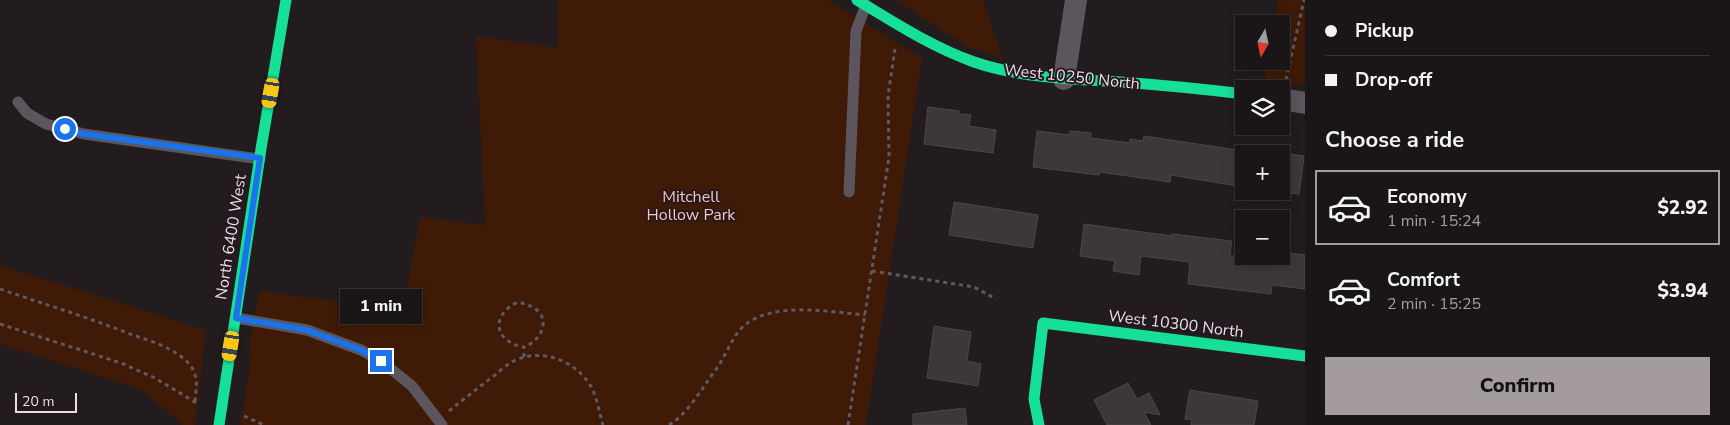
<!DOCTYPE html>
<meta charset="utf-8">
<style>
body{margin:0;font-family:"Nunito Sans",sans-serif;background:#272224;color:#f1f3f6;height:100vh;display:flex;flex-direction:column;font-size:19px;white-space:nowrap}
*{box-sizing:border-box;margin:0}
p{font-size:16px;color:#9f9fa1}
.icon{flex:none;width:28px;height:28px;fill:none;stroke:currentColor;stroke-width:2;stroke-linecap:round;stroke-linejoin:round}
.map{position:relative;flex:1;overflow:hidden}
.panel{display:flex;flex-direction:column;background:#1a1517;width:425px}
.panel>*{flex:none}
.guide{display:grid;align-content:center;height:110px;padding:0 20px;background:#1a1517}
.needle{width:32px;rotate:189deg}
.fabs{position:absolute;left:1235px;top:15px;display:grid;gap:10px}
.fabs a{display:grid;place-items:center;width:55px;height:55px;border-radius:0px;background:#1a1517;box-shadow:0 2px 12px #0003,0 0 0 1px #383436;font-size:25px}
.scale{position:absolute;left:15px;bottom:12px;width:62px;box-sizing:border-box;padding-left:5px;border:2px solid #e9dfe5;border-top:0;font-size:14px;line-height:18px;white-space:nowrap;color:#e9dfe5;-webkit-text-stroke:4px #261820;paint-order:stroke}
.end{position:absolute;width:22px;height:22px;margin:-11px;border:6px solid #1a73e8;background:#fff;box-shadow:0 0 0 2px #fff}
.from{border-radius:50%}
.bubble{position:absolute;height:35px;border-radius:0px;background:#1a1517;box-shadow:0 2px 12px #0003,0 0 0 1px #383436;font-size:16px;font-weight:800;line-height:35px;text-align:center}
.car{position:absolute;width:15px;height:30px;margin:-15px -8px;border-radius:6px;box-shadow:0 0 4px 1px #0007;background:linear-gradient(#f5c518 24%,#345 0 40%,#f5c518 0 76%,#345 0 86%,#f5c518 0)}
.guide b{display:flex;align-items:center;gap:18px;height:48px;font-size:19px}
.guide b+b{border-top:1px solid #383436}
.guide i{width:12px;height:12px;background:#f1f3f6}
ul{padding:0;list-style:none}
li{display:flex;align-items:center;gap:15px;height:75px;margin:0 10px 8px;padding:0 10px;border:2px solid transparent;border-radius:0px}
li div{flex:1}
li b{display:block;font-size:19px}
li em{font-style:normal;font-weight:800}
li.current{border-color:#a39ba0}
li>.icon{width:45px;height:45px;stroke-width:1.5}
h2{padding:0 20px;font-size:22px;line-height:60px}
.primary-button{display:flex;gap:10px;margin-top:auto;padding:10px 20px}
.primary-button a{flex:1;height:58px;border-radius:0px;background:#a39ba0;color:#111;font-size:20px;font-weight:800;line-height:58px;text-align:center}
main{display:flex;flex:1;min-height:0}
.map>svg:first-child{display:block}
.green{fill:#3f1a07}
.building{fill:#3d3739;stroke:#4d4648}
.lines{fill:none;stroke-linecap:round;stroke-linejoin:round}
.path{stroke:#5f5961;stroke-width:3;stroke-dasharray:4 4;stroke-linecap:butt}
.lane{stroke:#5c555e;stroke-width:11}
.street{stroke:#5c555e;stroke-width:22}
.fast{stroke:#16e098;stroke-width:11}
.route{stroke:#1a73e8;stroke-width:6}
.labels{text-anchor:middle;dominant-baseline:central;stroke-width:4;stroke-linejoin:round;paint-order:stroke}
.street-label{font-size:16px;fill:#e9dfe5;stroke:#261820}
.park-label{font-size:16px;fill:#f9c9b3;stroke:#261820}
</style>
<main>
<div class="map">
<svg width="1305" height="425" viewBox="0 0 1305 425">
<rect width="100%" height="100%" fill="#221c1f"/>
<g class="green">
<path d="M558 0H828L922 58 866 425H240L251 360 248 355 259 291 403 310 420 217 485 225 476 36 557 48Z"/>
<path d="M896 0H983L1002 57 968 47Z"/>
<path d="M1278 0H1305V74L1303 85 1265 81 1268 61H1281V24H1274Z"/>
<path d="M0 265 206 330 195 425H183L142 390 0 344Z"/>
</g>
<g class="building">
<path d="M928 107 959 111V114L971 115 969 126 996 130 993 153 924 144Z"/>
<path d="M1037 131 1069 135 1070 131 1091 133V138L1130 143V139L1143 141 1144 136 1244 151V187L1171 175 1170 182 1100 172 1099 175 1033 167Z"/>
<path d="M1281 153 1304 156 1299 194 1281 192Z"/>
<path d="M954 202 1038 215 1033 248 949 235Z"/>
<path d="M1084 224 1172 236V234L1232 241 1230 256H1281V252L1305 255V289L1272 285 1271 294 1188 284 1190 262 1141 256 1139 275 1113 271 1115 261 1080 256Z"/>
<path d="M934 326 971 332 967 361 981 364 978 386 927 378Z"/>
<path d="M1128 383 1137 399 1149 393 1160 415 1144 412 1151 425H1107L1094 400Z"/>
<path d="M1190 390 1258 401 1254 425H1191L1192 420 1185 419Z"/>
<path d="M965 408 967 425H913V414Z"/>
</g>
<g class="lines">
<g class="path">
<path d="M1286 80 1304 0"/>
<path d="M872 271 974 287 996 299"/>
<path d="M0 289C44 304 87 317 130 334 150 341 176 348 190 365 199 376 196 389 195 402"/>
<path d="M0 324 121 363 155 378 198 404"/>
<path d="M524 357V347C494 342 490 315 518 302 526 304 533 306 539 312 550 325 537 343 524 347"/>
<path d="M449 411C464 399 479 387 495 375 501 370 508 363 516 360 543 348 575 361 590 385 597 396 599 412 603 425"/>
<path d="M244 416 264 425"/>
<path d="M669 425C684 416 695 399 705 385 710 377 717 369 722 360 729 348 734 334 745 325 775 301 830 312 865 315"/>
<path d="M848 425 889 157 888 96 895 49"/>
</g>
<g class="lane">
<path d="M18 102 27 113 46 124 84 134 260 159"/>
<path d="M849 192 856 31 866 5"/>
<path d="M236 318 307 330 361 350 381 361 412 386 442 425"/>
</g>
<g class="street">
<path d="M1064 79 1076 0"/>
<path d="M1281 99 1305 103"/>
</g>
<g class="fast">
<path d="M857 0C895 23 932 47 974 62 1021 78 1071 79 1120 82 1161 85 1203 89 1244 94"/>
<path d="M219 425 261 149 286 0"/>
<path d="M1039 425 1034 399 1043 323 1305 356"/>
</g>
</g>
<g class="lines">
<path class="route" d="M65 129 84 134 260 158 236 318 307 330 361 350 381 361"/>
</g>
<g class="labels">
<g class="street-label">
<text transform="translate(1072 77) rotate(6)">West 10250 North</text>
<text transform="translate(231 237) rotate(-81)">North 6400 West</text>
<text transform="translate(1176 324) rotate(7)">West 10300 North</text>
</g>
<g class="park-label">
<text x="691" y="197">Mitchell<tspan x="691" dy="18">Hollow Park</tspan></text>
</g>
</g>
</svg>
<div class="fabs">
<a><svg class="needle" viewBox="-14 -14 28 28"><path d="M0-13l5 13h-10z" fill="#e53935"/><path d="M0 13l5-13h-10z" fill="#9f9fa1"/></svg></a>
<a><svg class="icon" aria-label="layers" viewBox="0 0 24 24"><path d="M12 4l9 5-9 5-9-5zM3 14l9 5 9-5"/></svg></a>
<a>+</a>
<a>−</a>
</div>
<div class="scale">20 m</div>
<i class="end from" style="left:65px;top:129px"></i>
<i class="end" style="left:381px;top:361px"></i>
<div class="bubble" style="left:340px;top:289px;width:82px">1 min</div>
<i class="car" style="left:271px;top:93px;rotate:190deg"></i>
<i class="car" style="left:231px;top:346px;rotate:189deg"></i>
</div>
<section class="panel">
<div class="guide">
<b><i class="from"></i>Pickup</b>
<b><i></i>Drop-off</b>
</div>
<h2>Choose a ride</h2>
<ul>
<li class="current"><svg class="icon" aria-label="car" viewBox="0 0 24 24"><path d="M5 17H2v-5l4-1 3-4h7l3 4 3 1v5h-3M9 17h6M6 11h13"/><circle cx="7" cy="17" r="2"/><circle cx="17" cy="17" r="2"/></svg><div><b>Economy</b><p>1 min · 15:24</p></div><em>$2.92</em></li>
<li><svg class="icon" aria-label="car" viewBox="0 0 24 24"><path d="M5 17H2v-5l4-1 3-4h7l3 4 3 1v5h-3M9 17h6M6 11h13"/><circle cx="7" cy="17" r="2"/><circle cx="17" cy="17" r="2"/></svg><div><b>Comfort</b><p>2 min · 15:25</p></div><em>$3.94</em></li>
</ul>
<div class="primary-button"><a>Confirm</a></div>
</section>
</main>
